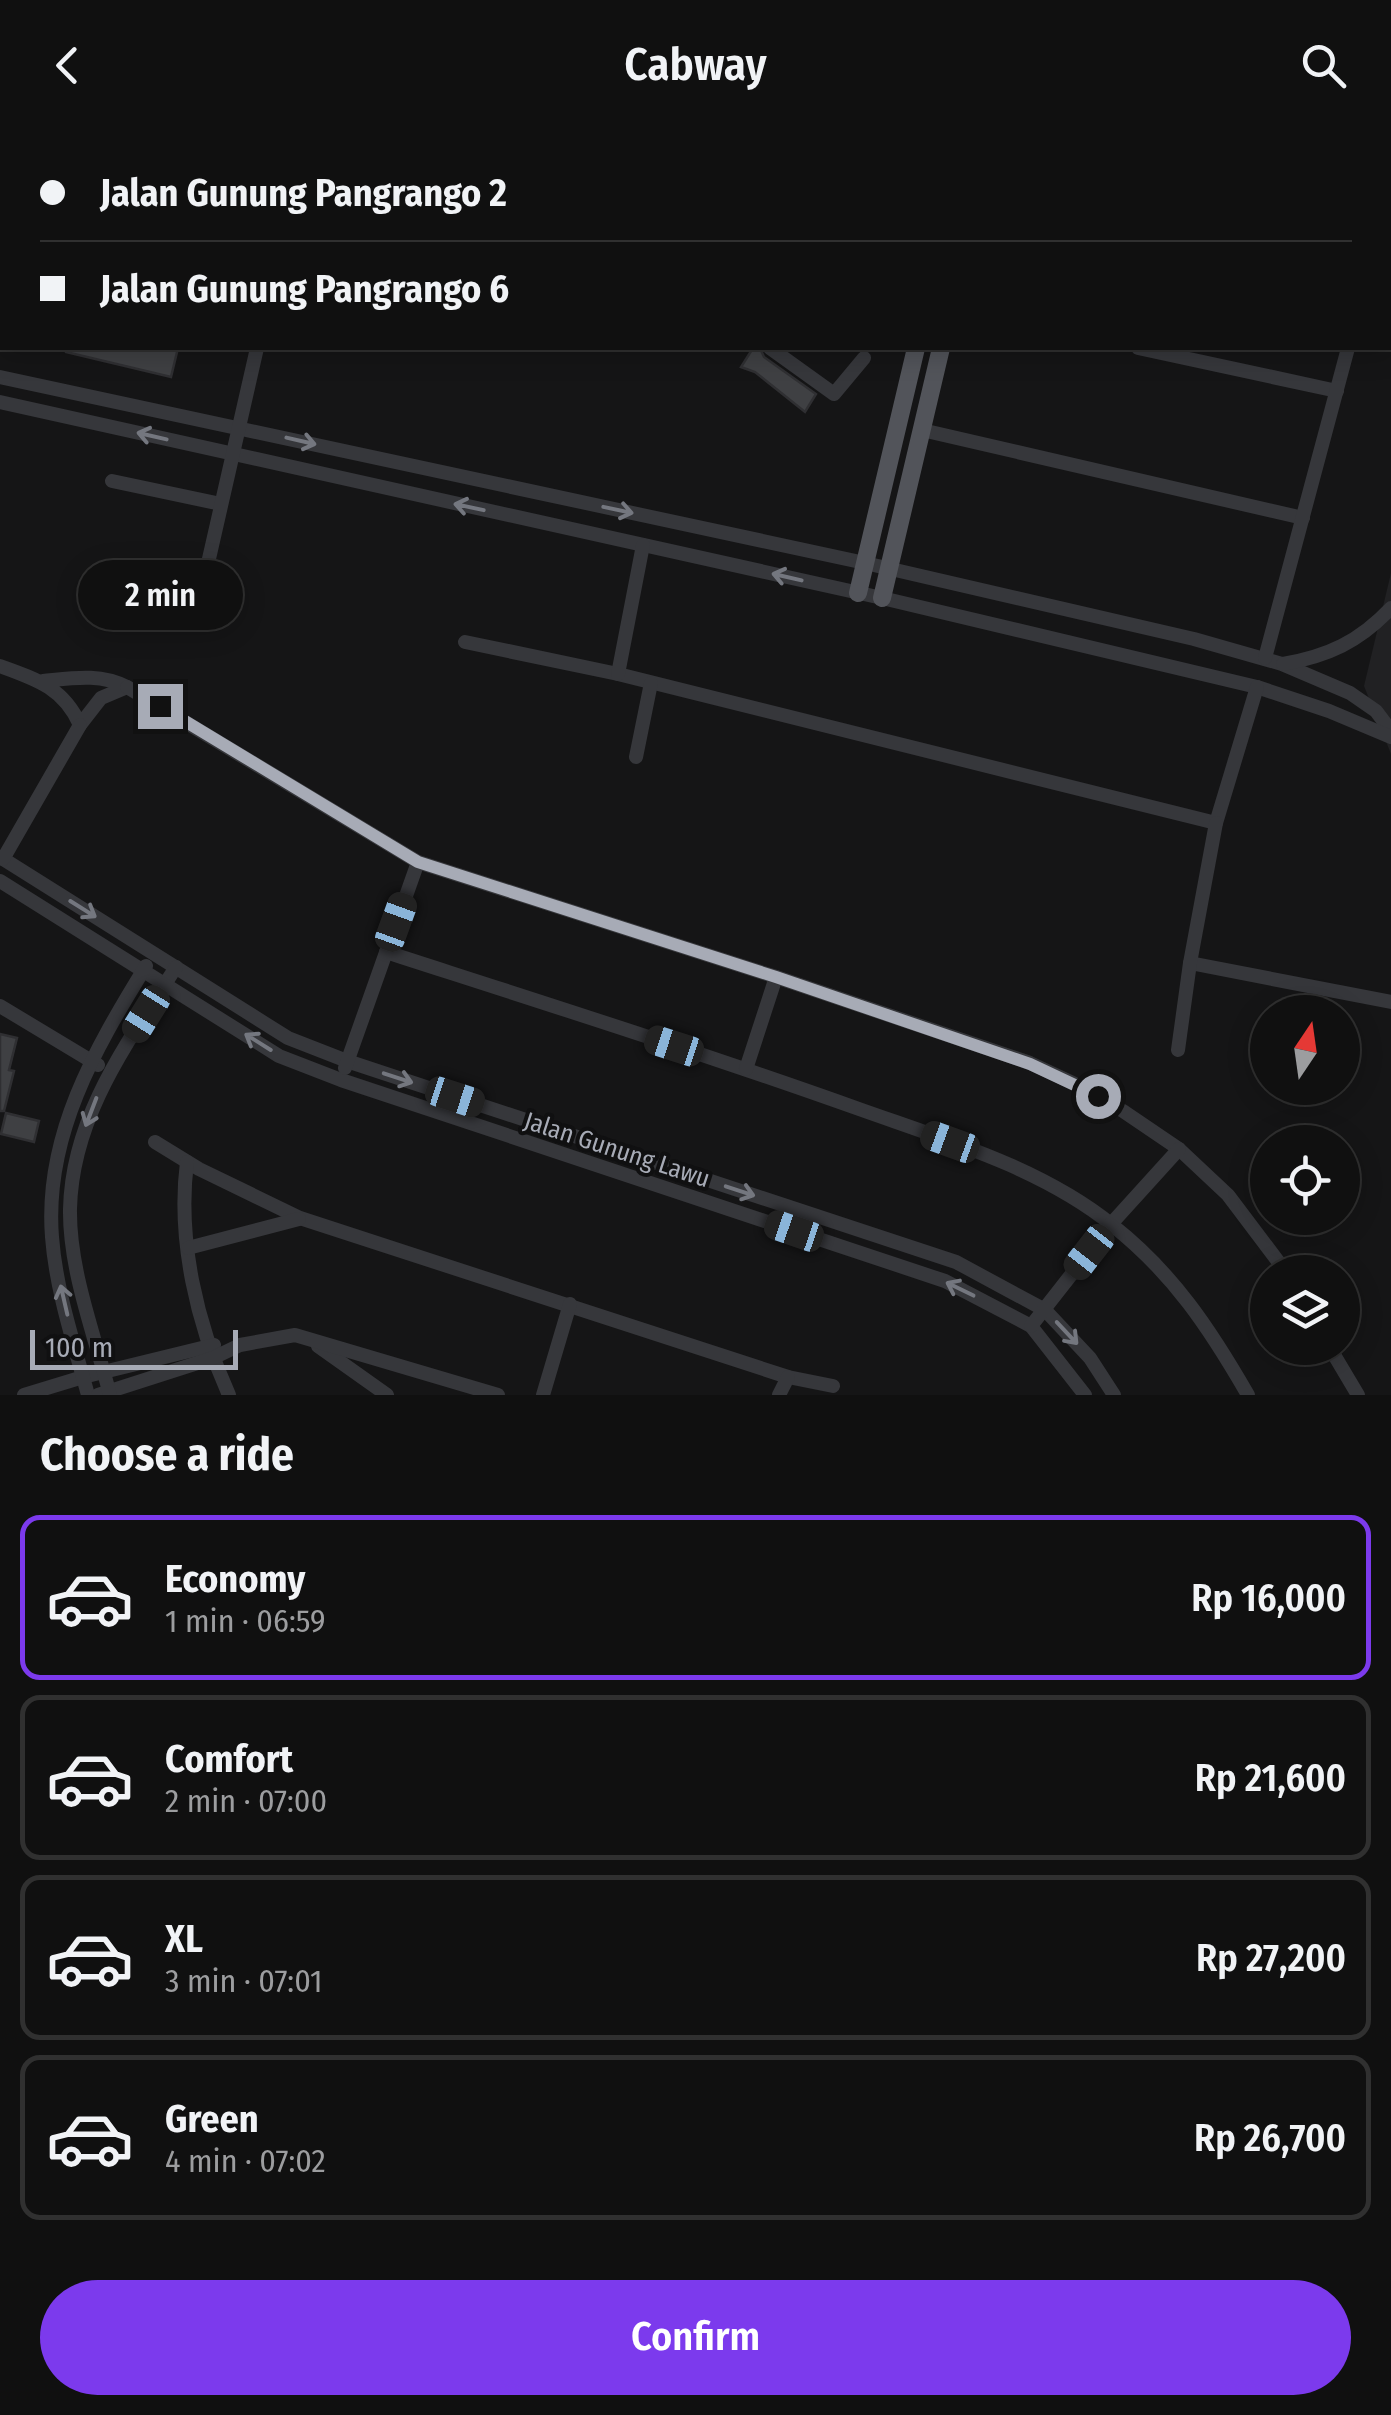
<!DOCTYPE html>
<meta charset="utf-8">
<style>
body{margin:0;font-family:"Fira Sans Condensed",sans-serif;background:#1e1e1e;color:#f1f3f6;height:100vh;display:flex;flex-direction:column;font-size:38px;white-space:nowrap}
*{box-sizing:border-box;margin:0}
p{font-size:32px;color:#9c9d9f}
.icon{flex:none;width:55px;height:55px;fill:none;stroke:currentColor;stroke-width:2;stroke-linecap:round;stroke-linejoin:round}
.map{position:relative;height:1265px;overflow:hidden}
.details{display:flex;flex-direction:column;background:#101010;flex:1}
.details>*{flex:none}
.banner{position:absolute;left:0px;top:0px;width:1392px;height:220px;box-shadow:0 5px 25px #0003,0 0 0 2px #303030;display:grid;align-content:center;height:220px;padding:0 40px;background:#101010}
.needle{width:65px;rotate:13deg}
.tools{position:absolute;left:1250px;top:865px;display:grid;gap:20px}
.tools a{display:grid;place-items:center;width:110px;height:110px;border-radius:50%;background:#101010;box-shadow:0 5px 25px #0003,0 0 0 2px #303030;font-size:50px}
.scale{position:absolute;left:30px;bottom:25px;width:208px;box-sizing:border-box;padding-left:10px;border:5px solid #a7abb6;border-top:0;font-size:28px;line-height:35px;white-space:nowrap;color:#a7abb6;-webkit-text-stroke:8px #101011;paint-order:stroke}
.end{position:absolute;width:45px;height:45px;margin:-22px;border:12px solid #a7abb6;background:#111;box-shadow:0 0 0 5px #111}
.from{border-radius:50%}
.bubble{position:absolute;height:70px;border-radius:35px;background:#101010;box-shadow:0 5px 25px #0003,0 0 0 2px #303030;font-size:32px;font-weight:600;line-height:70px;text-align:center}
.car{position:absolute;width:30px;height:60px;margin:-30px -15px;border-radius:12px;box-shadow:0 0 8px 2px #0007;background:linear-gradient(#222 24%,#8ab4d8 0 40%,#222 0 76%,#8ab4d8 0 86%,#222 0)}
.banner b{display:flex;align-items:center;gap:35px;height:95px;font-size:38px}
.banner b+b{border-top:2px solid #303030}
.banner i{width:25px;height:25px;background:#f1f3f6}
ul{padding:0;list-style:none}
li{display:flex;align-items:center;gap:30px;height:165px;margin:0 20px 15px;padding:0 20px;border:5px solid #303030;border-radius:20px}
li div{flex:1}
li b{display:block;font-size:38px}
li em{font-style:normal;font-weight:600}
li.on{border-color:#7c3aed}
li>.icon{width:90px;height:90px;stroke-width:1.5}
h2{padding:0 40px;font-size:45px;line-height:120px}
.action{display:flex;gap:20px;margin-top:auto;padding:20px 40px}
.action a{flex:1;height:115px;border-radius:60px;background:#7c3aed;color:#fff;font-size:40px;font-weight:600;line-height:115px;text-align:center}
header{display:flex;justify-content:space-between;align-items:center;height:130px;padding:0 40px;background:#101010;font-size:45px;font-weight:600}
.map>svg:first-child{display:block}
.built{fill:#212123}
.building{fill:#3f4043;stroke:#2f2f32;stroke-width:2.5}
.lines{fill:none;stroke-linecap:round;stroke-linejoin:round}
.minor{stroke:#36373b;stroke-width:14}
.major{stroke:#52545a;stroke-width:18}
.oneway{stroke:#74777f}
.route{stroke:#a7abb6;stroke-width:12}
.labels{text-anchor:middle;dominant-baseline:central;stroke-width:8;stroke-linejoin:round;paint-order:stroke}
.street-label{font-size:25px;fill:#a7abb6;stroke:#101011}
</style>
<header><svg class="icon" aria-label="back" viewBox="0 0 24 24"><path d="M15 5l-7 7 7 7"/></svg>Cabway<svg class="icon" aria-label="search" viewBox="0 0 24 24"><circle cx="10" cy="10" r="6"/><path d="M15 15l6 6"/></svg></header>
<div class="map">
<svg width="1391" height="1265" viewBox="0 0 1391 1265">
<rect width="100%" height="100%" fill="#151516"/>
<path class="built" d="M1391 443V624L1364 556Z"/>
<g class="building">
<path d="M66 218H178L171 247 66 222Z"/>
<path d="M753 218H760L764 227 816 264 805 282 755 242 741 237Z"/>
<path d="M0 904 17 908 9 940 14 941 4 981H0Z"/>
<path d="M6 983 39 991 34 1012 1 1004Z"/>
</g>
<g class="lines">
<g class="minor">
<path d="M875 0 880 2"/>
<path d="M1218 0 1228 2"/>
<path d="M58 2 59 0"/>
<path d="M302 2 303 0"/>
<path d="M649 2 650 0"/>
<path d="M1383 2 1384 0"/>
<path d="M0 95 2 96"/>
<path d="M770 218 834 264 864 228"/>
<path d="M1138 218 1337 261"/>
<path d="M0 247 865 433 1194 509 1282 534 1350 563 1376 581 1391 601"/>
<path d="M0 272 882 468 1257 557 1329 581 1391 607"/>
<path d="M922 300 1303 388"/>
<path d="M112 351 221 374"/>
<path d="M198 477 257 218"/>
<path d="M465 512 618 544 1216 693 1257 557"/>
<path d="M1265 528 1348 218"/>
<path d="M1283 534C1328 526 1359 512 1391 478"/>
<path d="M0 536C36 549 64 558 80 595L101 568 127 557C100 543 73 548 43 551"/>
<path d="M618 544 643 415"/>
<path d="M127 557 418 732 776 847 1030 933 1073 953 1123 981 1179 1019 1228 1065 1286 1142"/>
<path d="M636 627 651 553"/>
<path d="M0 727 288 908 347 931 956 1132 1045 1180 1090 1228 1114 1265"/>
<path d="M3 729 80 595"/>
<path d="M0 751 279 926 341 950 945 1151 1031 1196 1085 1265"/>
<path d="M386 822C544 873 702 923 859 979 943 1009 1042 1038 1112 1095 1173 1143 1210 1199 1248 1265"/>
<path d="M1190 833 1391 872"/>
<path d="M0 876 98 935"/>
<path d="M1178 920 1190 833 1216 693"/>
<path d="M345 938 418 732"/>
<path d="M746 939 776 847"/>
<path d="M155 1012 199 1039 300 1088 788 1247 833 1256"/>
<path d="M187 1032C177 1110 197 1194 229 1265"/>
<path d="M188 1118 299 1089"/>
<path d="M1031 1196 1111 1094 1179 1019"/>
<path d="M318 1216 387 1265"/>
<path d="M1330 1218 1358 1265"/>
<path d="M24 1265 83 1247 214 1215"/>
<path d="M88 1265C74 1214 56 1160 52 1107 44 1006 95 919 146 836"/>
<path d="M98 1265 213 1228 240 1215 295 1205 498 1265"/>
<path d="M110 1265C95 1206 69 1140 70 1079 72 986 128 912 176 837"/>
<path d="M543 1265 570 1174"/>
<path d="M779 1265 788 1247"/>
</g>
<g class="major">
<path d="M1064 0 1077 2"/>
<path d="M1011 2 1018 0"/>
<path d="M1390 62H1391"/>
<path d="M1390 102H1391"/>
<path d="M858 463 916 218"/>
<path d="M882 468 941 218"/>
</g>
</g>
<defs><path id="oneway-shaft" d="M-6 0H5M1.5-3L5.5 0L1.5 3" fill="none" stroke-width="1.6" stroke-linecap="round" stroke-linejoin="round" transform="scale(2.5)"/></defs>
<g class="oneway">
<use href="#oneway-shaft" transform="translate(152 306) rotate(-167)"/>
<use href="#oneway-shaft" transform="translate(301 311) rotate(13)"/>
<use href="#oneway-shaft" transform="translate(469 377) rotate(-168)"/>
<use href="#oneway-shaft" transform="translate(618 380) rotate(12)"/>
<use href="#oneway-shaft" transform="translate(787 447) rotate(-167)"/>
<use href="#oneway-shaft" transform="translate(83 779) rotate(32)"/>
<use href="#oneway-shaft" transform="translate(258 912) rotate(-148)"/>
<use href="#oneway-shaft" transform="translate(398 948) rotate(18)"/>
<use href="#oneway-shaft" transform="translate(91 982) rotate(111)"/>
<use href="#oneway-shaft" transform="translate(740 1061) rotate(18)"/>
<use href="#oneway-shaft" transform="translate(960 1159) rotate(-154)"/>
<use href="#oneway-shaft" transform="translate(64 1170) rotate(-103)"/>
<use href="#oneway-shaft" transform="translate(1067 1203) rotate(47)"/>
</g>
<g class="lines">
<path class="route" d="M160 576 418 732 776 847 1030 934 1098 966"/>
</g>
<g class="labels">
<g class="street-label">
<text transform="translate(617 1020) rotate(18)">Jalan Gunung Lawu</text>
</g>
</g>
</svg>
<div class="tools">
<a><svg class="needle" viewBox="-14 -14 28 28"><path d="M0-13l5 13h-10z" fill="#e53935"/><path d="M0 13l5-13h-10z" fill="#9c9d9f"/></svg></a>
<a><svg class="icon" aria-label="locate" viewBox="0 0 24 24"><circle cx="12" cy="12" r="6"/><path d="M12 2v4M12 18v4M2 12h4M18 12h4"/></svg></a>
<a><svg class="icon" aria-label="layers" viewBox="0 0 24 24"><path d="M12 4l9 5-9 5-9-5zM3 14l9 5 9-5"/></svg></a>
</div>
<div class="scale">100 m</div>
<i class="end from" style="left:1098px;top:966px"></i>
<i class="end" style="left:160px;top:576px"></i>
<div class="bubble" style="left:78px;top:430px;width:165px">2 min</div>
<i class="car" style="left:396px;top:792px;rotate:20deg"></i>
<i class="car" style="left:146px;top:884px;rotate:212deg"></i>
<i class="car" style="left:674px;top:916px;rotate:288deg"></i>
<i class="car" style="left:455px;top:967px;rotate:108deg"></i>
<i class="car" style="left:950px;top:1012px;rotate:290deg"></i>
<i class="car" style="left:794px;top:1101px;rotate:289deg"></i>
<i class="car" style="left:1089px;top:1122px;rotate:218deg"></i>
<div class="banner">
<b><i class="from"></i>Jalan Gunung Pangrango 2</b>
<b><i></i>Jalan Gunung Pangrango 6</b>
</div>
</div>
<section class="details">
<h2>Choose a ride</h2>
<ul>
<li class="on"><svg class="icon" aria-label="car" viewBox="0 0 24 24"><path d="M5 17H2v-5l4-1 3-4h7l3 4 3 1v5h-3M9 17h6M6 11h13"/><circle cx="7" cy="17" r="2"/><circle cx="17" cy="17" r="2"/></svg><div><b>Economy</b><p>1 min · 06:59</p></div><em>Rp 16,000</em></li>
<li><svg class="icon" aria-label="car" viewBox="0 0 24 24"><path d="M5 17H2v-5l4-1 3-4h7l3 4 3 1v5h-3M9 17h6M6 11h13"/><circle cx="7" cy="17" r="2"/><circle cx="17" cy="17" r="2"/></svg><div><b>Comfort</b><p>2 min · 07:00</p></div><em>Rp 21,600</em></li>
<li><svg class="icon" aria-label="car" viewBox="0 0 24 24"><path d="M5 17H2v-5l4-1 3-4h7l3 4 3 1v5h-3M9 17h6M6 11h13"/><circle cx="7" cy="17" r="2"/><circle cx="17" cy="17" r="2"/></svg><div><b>XL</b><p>3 min · 07:01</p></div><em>Rp 27,200</em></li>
<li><svg class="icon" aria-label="car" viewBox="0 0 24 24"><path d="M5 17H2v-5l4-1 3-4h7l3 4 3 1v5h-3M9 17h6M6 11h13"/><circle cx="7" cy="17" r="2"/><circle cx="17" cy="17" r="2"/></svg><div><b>Green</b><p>4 min · 07:02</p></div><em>Rp 26,700</em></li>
</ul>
<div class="action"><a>Confirm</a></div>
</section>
